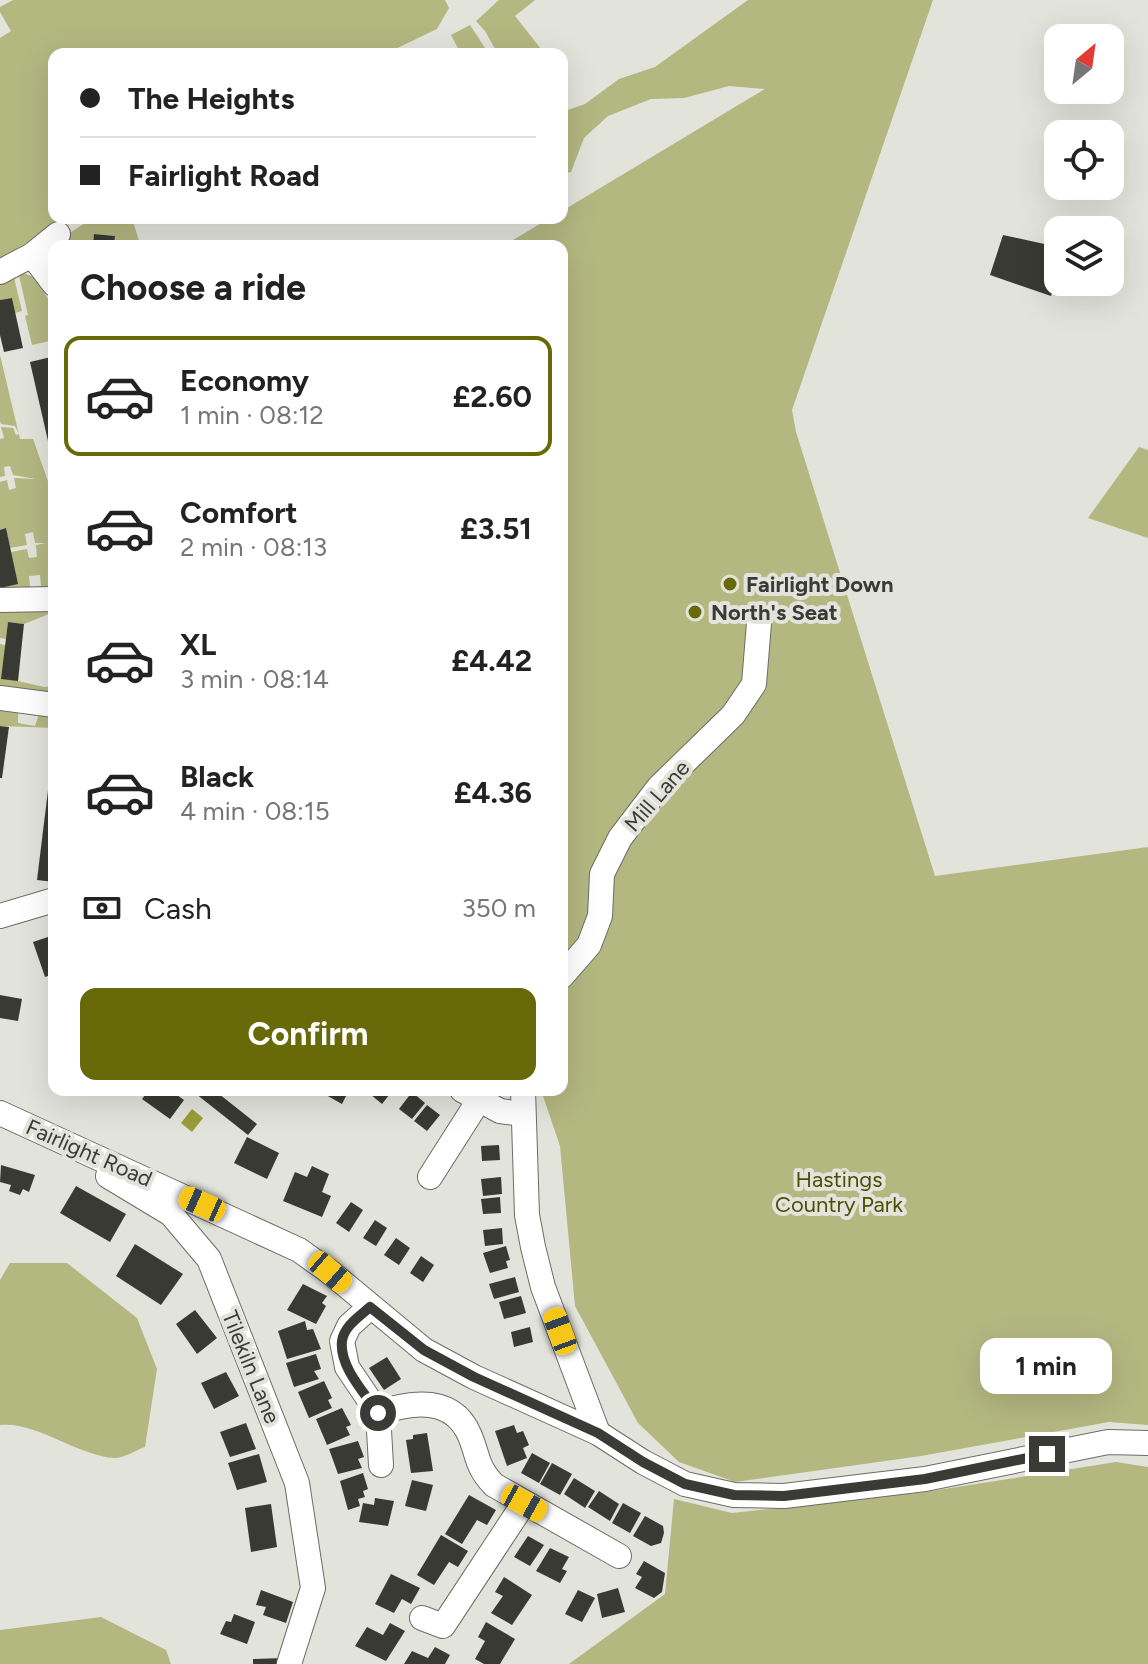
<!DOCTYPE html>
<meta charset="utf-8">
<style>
body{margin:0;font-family:Figtree,sans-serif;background:#f6f6f6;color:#222;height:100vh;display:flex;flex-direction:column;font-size:30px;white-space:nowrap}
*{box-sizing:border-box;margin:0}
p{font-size:26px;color:#767676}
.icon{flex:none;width:44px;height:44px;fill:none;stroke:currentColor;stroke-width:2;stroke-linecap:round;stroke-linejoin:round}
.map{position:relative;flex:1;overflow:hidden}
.drawer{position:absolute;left:48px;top:240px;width:520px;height:856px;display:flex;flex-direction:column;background:#fff;border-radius:16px;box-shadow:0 8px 32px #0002}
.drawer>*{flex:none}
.hud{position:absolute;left:48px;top:48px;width:520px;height:176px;border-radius:16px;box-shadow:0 8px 32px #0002;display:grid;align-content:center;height:176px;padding:0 32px;background:#fff}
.needle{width:52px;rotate:29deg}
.buttons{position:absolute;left:1044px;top:24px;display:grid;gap:16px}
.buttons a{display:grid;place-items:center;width:80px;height:80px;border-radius:16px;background:#fff;box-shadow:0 8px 32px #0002;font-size:40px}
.end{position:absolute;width:36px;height:36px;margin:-18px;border:10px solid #3a3b37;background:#fff;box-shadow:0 0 0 4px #fff}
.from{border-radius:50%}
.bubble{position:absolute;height:56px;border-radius:16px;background:#fff;box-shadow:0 8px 32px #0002;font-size:26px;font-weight:700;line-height:56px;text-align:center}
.car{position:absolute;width:24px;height:48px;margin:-24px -12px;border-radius:10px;box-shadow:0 0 6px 2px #0007;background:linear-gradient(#f5c518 24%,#345 0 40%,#f5c518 0 76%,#345 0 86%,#f5c518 0)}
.hud b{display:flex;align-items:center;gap:28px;height:76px;font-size:30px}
.hud b+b{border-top:2px solid #e0e0e0}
.hud i{width:20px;height:20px;background:#222}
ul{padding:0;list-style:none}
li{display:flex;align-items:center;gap:24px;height:120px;margin:0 16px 12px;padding:0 16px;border:4px solid transparent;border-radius:16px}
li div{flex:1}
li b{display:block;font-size:30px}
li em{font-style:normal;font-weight:700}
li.selected{border-color:#686a0a}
li>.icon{width:72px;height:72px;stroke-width:1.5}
h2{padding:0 32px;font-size:36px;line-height:96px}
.pay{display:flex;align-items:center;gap:20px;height:88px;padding:0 32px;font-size:30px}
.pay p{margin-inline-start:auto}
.action{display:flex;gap:16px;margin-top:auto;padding:16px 32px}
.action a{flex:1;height:92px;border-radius:16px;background:#686a0a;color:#fff;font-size:32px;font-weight:700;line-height:92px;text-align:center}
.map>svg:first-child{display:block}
.green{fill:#b3b780}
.water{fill:#9a9d3a}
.building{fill:#3a3a34}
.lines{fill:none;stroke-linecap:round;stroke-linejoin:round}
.minor-casing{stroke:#6c6d66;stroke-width:26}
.minor{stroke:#fff;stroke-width:24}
.route{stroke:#3a3b37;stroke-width:10}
.poi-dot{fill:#686a0a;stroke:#e2e3db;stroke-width:3}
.labels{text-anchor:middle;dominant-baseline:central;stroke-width:8;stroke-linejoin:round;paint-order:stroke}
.poi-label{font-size:22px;font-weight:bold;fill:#3a3b37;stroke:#e2e3db;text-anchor:start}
.street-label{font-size:22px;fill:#3a3b37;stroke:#e2e3db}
.park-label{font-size:22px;fill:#4c4e00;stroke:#e2e3db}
</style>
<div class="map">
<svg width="1148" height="1664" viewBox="0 0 1148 1664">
<rect width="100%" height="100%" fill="#e2e3db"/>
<g class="green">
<path d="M13 0H445L449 8 437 29 385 54H54V218H69L0 258V38L11 31 0 12V7Z"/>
<path d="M499 0H535L515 16 545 54H498L485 31 476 21Z"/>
<path d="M748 0H933L792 410 796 432 935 876 1148 847V1425L1109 1422 921 1456 735 1482 679 1462 638 1423 575 1306 560 1146 541 1090H562V246H503L550 218H562V211L765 89 729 86 684 98 651 99 608 116 584 138 571 172 562 174V112L585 104 619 79 655 67Z"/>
<path d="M470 25 489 54H461L451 35Z"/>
<path d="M93 218H132L140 244 114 246 115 236 95 234 93 246H58L68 234Z"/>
<path d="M18 271 34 277 54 308 50 320 54 340 32 345 25 316 28 315Z"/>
<path d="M13 273 22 311 15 313 12 298 0 300V281Z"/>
<path d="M0 355 20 439H33L54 498V509L50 510 54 544V590L37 591V587L41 586 40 575 29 576 30 587H32L0 589 11 552 27 549 29 558 37 557 36 545 46 543H35L33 532 25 534 27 545 10 548 6 529 0 530V482L7 480 9 490 16 488 14 478 36 479 13 475 10 466 4 467 5 476 0 477V439L4 438 1 427 13 428 16 435 19 434 15 426 1 424 0 421Z"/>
<path d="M1139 447 1148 450V538L1088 518Z"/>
<path d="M54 608V612L24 624 8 622 6 639 0 638V612L5 610Z"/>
<path d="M0 644 5 645 18 681 44 687 54 686V695L0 686Z"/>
<path d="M0 709 18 710V723L35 726 39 714 54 716V728L0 726Z"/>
<path d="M10 1263H67L137 1318 157 1369 145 1447C136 1450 124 1458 115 1458 78 1456 36 1421 0 1425V1280Z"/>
<path d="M1116 1462 1148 1467V1664H569L665 1594 674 1499 732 1513 925 1492Z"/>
<path d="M101 1617 166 1650 171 1664H0V1630Z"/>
</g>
<path class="water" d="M192 1109 203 1118 192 1132 181 1123Z"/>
<g class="building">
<path d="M94 234 115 236 114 246H93Z"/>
<path d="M1003 235 1058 247V272L1051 296 990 275Z"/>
<path d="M12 298 23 348 4 352 0 335V300Z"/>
<path d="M51 357 54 369 53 463 30 362Z"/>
<path d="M6 528 18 584 0 588V530Z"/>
<path d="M8 622 24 624 18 681 1 679Z"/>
<path d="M0 726 9 727 2 778H0Z"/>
<path d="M52 758H54V882L37 880Z"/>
<path d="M54 935V974L45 977 33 942Z"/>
<path d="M0 995 22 999 18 1021 0 1018Z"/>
<path d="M149 1090H170L184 1100 170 1119 142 1099Z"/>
<path d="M191 1090H214L257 1124 248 1135Z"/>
<path d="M317 1090H349L342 1104Z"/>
<path d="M373 1090H393L382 1104 370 1094Z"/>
<path d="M412 1092 425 1103 412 1119 399 1109Z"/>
<path d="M427 1105 440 1115 427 1131 414 1121Z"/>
<path d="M247 1137 279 1153 267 1179 234 1163Z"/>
<path d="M499 1145 500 1160 482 1161 481 1146Z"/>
<path d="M1 1165 35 1175 29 1192 23 1189 20 1195 9 1191 11 1185 0 1182Z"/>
<path d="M312 1166 329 1174 322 1192 331 1196 322 1217 283 1201 295 1172 307 1177Z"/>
<path d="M501 1177 502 1194 483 1196 481 1179Z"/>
<path d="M76 1186 126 1214 110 1242 60 1213Z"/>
<path d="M500 1197 501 1213 483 1214 481 1199Z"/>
<path d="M351 1202 363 1210 349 1232 336 1223Z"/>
<path d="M375 1220 387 1228 376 1246 363 1238Z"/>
<path d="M502 1228 503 1244 485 1246 483 1230Z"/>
<path d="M396 1238 410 1248 399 1265 384 1255Z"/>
<path d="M135 1244 183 1274 161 1305 116 1276Z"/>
<path d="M506 1246 510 1260 506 1261 508 1268 490 1273 483 1253Z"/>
<path d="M421 1256 434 1265 423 1282 410 1273Z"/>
<path d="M515 1277 519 1292 494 1299 489 1284Z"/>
<path d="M303 1284 327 1296 322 1303 326 1306 316 1324 287 1310Z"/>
<path d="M521 1296 526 1313 504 1319 499 1302Z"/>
<path d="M195 1310 217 1338 197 1354 176 1324Z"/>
<path d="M305 1321 307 1330 313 1329 321 1349 287 1359 278 1331Z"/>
<path d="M530 1327 533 1342 514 1347 511 1332Z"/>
<path d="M316 1354 321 1369 314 1371 319 1379 294 1387 286 1363Z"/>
<path d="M387 1357 401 1379 384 1390 369 1368Z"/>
<path d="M226 1372 239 1396 214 1409 201 1383Z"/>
<path d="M324 1381 332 1398 328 1400 332 1408 309 1418 298 1392Z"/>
<path d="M342 1408 351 1425 346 1427 350 1435 327 1445 316 1419Z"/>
<path d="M246 1423 256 1449 230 1457 220 1432Z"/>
<path d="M514 1425 517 1433 523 1431 529 1445 523 1448 527 1458 507 1466 495 1431Z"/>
<path d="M427 1433 433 1471 411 1473 406 1440 413 1439V1435Z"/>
<path d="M358 1441 364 1457 358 1459 362 1468 338 1474 329 1449Z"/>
<path d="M532 1453 550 1463 539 1483 521 1473Z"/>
<path d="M259 1454 267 1482 237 1490 228 1463Z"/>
<path d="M552 1463 572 1474 560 1495 540 1484Z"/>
<path d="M363 1473 368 1489 363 1491 365 1497 358 1499 360 1506 348 1510 340 1481Z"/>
<path d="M574 1478 595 1491 585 1508 564 1494Z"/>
<path d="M412 1480 433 1485 426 1511 405 1506Z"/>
<path d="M599 1491 619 1504 610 1521 588 1507Z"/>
<path d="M469 1495 496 1510 487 1525 477 1520 462 1544 445 1534Z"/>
<path d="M375 1498 394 1501 388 1526 359 1522 363 1503 374 1505Z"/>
<path d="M623 1503 641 1513 630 1533 612 1523Z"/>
<path d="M271 1504 277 1547 251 1552 245 1508Z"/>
<path d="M645 1516 663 1526 664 1533 661 1543 651 1546 633 1536Z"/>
<path d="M441 1535 468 1551 458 1567 449 1562 434 1585 417 1575Z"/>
<path d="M528 1536 544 1545 530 1566 514 1557Z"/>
<path d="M550 1548 569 1557 562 1569 567 1571 560 1583 536 1571Z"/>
<path d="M644 1561 665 1573 662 1592 654 1598 635 1588 642 1577 636 1574Z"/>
<path d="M391 1574 420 1588 411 1604 402 1599 394 1613 375 1604Z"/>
<path d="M504 1577 532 1595 512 1625 491 1613 503 1596 495 1592Z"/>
<path d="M618 1588 625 1612 602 1618 597 1594Z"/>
<path d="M261 1590 293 1602 286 1623 263 1615 266 1607 256 1605Z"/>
<path d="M578 1590 595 1598 582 1622 565 1614Z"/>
<path d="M234 1614 255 1622 247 1644 220 1634 226 1621 231 1622Z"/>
<path d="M486 1622 515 1639 500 1664H484L475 1659 485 1641 478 1637Z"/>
<path d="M390 1623 405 1631 386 1661 355 1646 367 1627 383 1635Z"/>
<path d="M435 1647 450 1655 445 1664H404L412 1651 428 1658Z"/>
<path d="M283 1658V1664H253V1659Z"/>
</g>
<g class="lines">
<defs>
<g id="minor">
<path d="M32 255 54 284"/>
<path d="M0 272 32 255 58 234"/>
<path d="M0 600 54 599"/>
<path d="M0 698 54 705"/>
<path d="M0 916 54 900"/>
<path d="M562 976 589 945 600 916 602 874 620 838 659 787 733 715 754 684 759 623"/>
<path d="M462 1090 500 1111 523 1114"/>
<path d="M523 1090 527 1215 533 1247 543 1287 598 1433"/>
<path d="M0 1113 299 1250 330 1272 424 1350 474 1377 598 1433 643 1462 685 1484 734 1495 784 1496 925 1479 1108 1442 1148 1443"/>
<path d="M108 1176 171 1214 209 1259 297 1483 313 1588 289 1664"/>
<path d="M430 1177 479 1100"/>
<path d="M370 1307 349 1326 342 1341 347 1367 378 1413 381 1465"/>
<path d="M378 1413C411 1402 453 1395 470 1436 479 1458 476 1466 494 1485L619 1556"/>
<path d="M422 1618 443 1626 524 1503"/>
</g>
</defs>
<use href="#minor" class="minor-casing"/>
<use href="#minor" class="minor"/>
</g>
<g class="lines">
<path class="route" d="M378 1413C365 1393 339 1367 342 1341 344 1326 360 1316 370 1307L424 1350 474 1377 598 1433 643 1462 685 1484 734 1495 784 1496 925 1479 1047 1454"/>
</g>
<g class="poi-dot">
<circle cx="730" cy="584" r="8"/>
<circle cx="695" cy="612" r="8"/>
</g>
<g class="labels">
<g class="poi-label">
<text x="746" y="584">Fairlight Down</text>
<text x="711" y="612">North's Seat</text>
</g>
<g class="street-label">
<text transform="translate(657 796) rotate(-49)">Mill Lane</text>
<text transform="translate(89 1153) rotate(24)">Fairlight Road</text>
<text transform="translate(251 1367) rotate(68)">Tilekiln Lane</text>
</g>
<g class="park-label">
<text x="839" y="1179">Hastings<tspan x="839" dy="25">Country Park</tspan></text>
</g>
</g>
</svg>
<div class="buttons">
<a><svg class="needle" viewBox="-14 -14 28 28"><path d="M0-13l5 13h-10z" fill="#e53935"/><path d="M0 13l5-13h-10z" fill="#767676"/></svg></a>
<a><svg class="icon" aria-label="locate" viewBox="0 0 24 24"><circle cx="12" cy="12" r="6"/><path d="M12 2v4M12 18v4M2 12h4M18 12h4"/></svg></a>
<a><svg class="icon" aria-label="layers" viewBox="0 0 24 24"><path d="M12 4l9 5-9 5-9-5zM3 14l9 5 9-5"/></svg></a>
</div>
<i class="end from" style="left:378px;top:1413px"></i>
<i class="end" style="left:1047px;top:1454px"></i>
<div class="bubble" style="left:980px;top:1338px;width:132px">1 min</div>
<i class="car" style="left:202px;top:1204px;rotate:294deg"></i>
<i class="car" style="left:330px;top:1272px;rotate:131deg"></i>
<i class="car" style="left:560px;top:1331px;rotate:340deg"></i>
<i class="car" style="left:524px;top:1503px;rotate:119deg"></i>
<div class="hud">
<b><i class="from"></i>The Heights</b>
<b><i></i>Fairlight Road</b>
</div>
<section class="drawer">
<h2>Choose a ride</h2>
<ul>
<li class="selected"><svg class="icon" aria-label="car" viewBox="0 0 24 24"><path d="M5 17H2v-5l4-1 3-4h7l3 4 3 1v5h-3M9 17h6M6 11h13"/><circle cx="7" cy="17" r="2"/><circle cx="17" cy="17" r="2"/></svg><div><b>Economy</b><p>1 min · 08:12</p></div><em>£2.60</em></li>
<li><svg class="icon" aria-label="car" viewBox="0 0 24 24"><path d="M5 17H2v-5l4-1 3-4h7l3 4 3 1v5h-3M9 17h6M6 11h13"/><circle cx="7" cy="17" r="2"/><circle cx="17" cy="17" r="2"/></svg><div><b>Comfort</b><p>2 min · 08:13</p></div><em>£3.51</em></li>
<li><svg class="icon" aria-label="car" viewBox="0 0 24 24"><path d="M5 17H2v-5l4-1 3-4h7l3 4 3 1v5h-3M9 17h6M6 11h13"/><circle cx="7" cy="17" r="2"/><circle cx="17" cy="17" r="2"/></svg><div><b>XL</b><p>3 min · 08:14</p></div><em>£4.42</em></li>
<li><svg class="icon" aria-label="car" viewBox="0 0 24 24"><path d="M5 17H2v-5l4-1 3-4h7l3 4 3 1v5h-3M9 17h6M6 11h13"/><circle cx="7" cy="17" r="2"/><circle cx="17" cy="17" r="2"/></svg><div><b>Black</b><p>4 min · 08:15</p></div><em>£4.36</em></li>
</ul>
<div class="pay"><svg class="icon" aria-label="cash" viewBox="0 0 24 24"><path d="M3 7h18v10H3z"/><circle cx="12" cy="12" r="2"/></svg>Cash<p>350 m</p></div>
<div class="action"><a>Confirm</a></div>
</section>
</div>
